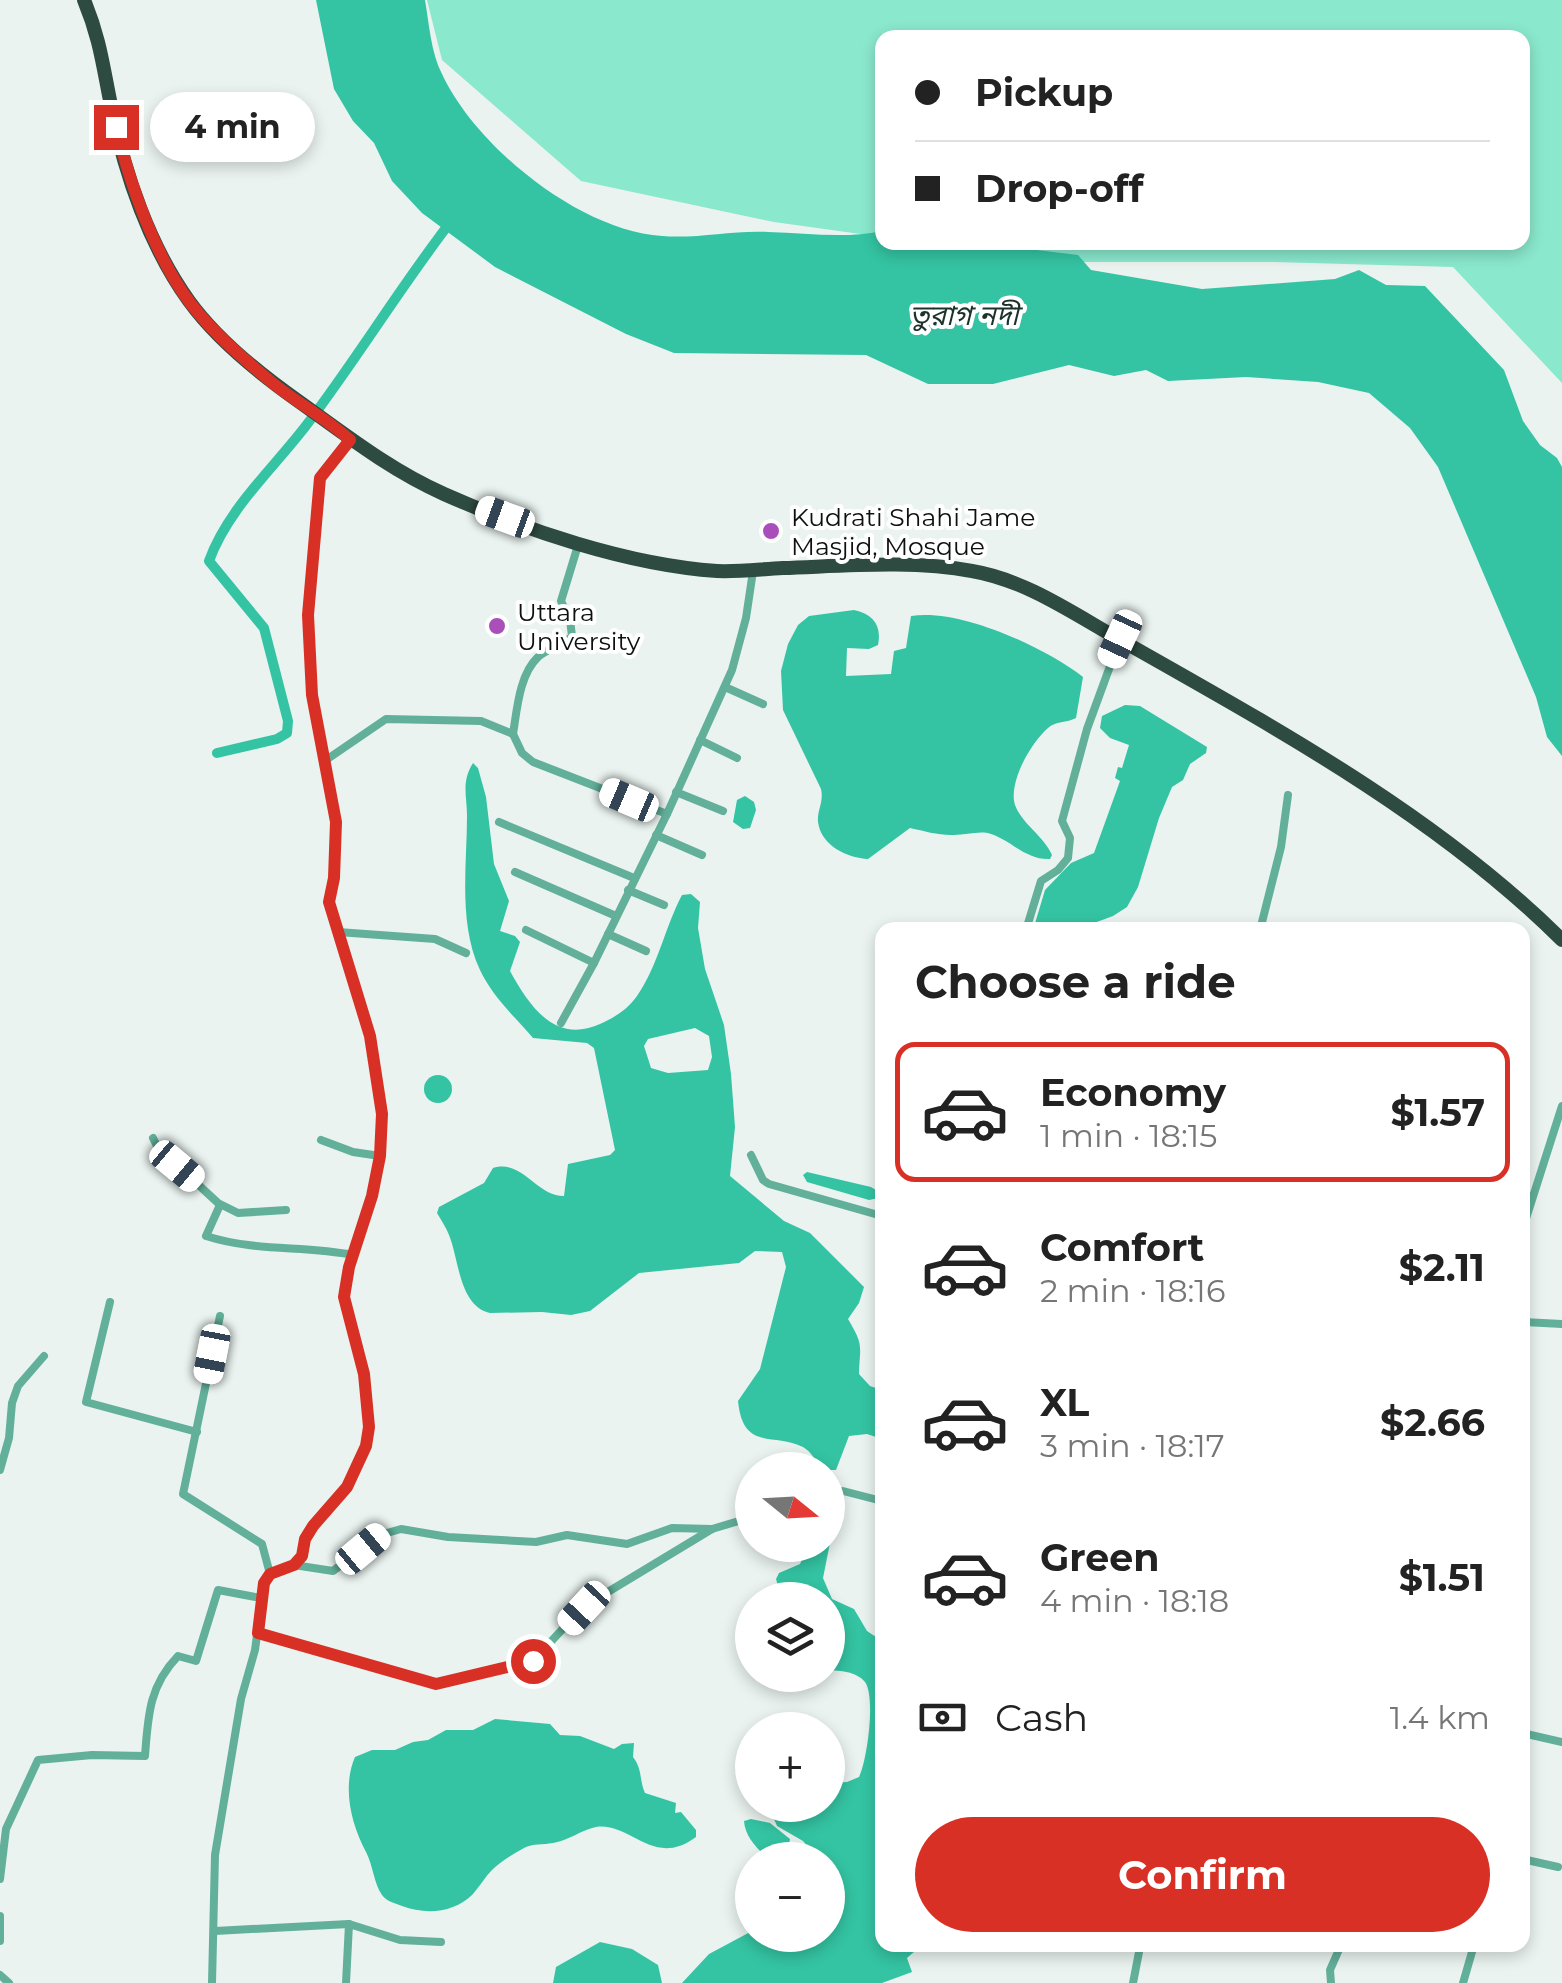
<!DOCTYPE html>
<meta charset="utf-8">
<style>
body{margin:0;font-family:Montserrat,"Noto Sans Bengali",sans-serif;background:#f2f2f2;color:#222;height:100vh;display:flex;flex-direction:column;font-size:38px;white-space:nowrap}
*{box-sizing:border-box;margin:0}
p{font-size:32px;color:#767676}
.icon{flex:none;width:55px;height:55px;fill:none;stroke:currentColor;stroke-width:2;stroke-linecap:round;stroke-linejoin:round}
.map{position:relative;flex:1;overflow:hidden}
.details{position:absolute;left:875px;top:922px;width:655px;height:1030px;display:flex;flex-direction:column;background:#fff;border-radius:20px;box-shadow:0 5px 15px #0003}
.details>*{flex:none}
.top-card{position:absolute;left:875px;top:30px;width:655px;height:220px;border-radius:20px;box-shadow:0 5px 15px #0003;display:grid;align-content:center;height:220px;padding:0 40px;background:#fff}
.needle{width:65px;rotate:108deg}
.fabs{position:absolute;left:735px;top:1452px;display:grid;gap:20px}
.fabs a{display:grid;place-items:center;width:110px;height:110px;border-radius:50%;background:#fff;box-shadow:0 5px 15px #0003;font-size:50px}
.end{position:absolute;width:45px;height:45px;margin:-22px;border:12px solid #d93025;background:#fff;box-shadow:0 0 0 5px #fff}
.from{border-radius:50%}
.bubble{position:absolute;height:70px;border-radius:35px;background:#fff;box-shadow:0 5px 15px #0003;font-size:32px;font-weight:700;line-height:70px;text-align:center}
.car{position:absolute;width:30px;height:60px;margin:-30px -15px;border-radius:12px;box-shadow:0 0 8px 2px #0007;background:linear-gradient(#fff 24%,#345 0 40%,#fff 0 76%,#345 0 86%,#fff 0)}
.top-card b{display:flex;align-items:center;gap:35px;height:95px;font-size:38px}
.top-card b+b{border-top:2px solid #e0e0e0}
.top-card i{width:25px;height:25px;background:#222}
ul{padding:0;list-style:none}
li{display:flex;align-items:center;gap:30px;height:140px;margin:0 20px 15px;padding:0 20px;border:5px solid transparent;border-radius:20px}
li div{flex:1}
li b{display:block;font-size:38px}
li em{font-style:normal;font-weight:700}
li.current{border-color:#d93025}
li>.icon{width:90px;height:90px;stroke-width:1.5}
h2{padding:0 40px;font-size:45px;line-height:120px}
.pay{display:flex;align-items:center;gap:25px;height:110px;padding:0 40px;font-size:38px}
.pay p{margin-inline-start:auto}
.primary-button{display:flex;gap:20px;margin-top:auto;padding:20px 40px}
.primary-button a{flex:1;height:115px;border-radius:60px;background:#d93025;color:#fff;font-size:40px;font-weight:700;line-height:115px;text-align:center}
.map>svg:first-child{display:block}
.green{fill:#8ae8cd}
.water{fill:#34c4a3;fill-rule:evenodd}
.lines{fill:none;stroke-linecap:round;stroke-linejoin:round}
.canal{stroke:#34c4a3;stroke-width:10}
.street{stroke:#62b09a;stroke-width:8}
.highway{stroke:#2e4b42;stroke-width:14}
.route{stroke:#d93025;stroke-width:12}
.poi-dot{fill:#aa4fba;stroke:#fff;stroke-width:4}
.labels{text-anchor:middle;dominant-baseline:central;stroke-width:8;stroke-linejoin:round;paint-order:stroke}
.poi-label{font-size:25px;fill:#0d100f;stroke:#fff;text-anchor:start}
.water-label{font-size:28px;font-style:italic;fill:#1c332c;stroke:#fff}
</style>
<div class="map">
<svg width="1562" height="1983" viewBox="0 0 1562 1983">
<rect width="100%" height="100%" fill="#eaf3f0"/>
<path class="green" d="M427 0H1562V383L1453 267 1274 262H1059L920 243 1522 242V38H882V237L774 222 581 181 442 60Z"/>
<g class="water">
<path d="M316 0H425C429 23 431 53 442 74 476 147 580 231 662 236 697 239 733 230 768 232 808 233 844 239 882 231V242L978 243 1078 255 1091 270 1202 289 1335 279 1359 270 1386 285 1425 286 1504 370 1523 421 1540 445 1557 458 1562 467V756L1547 737 1536 697 1438 467 1410 428 1369 393 1318 382 1246 377 1168 381 1146 370 1114 376 1069 365 993 384H928L866 355 674 353 626 334 495 267 422 213 392 181 374 143 353 121 334 89Z"/>
<path d="M854 610C873 614 882 625 878 645L869 649 847 648 846 676 891 674 894 651 906 648 911 616C960 608 1044 647 1083 677L1076 718C1067 723 1055 721 1048 728 1031 743 1008 782 1015 805 1022 824 1044 836 1052 855L1050 859C1026 860 1012 841 991 834 979 830 964 836 951 835 937 835 924 831 910 828L868 859C848 858 821 846 818 822 817 810 824 802 821 789L783 710 781 671 788 644 798 625 809 616Z"/>
<path d="M1125 705 1140 706 1207 747 1206 753 1190 764 1183 780 1172 787 1159 818 1138 887 1127 907 1113 916 1075 930H1033L1045 890 1071 863 1094 853 1120 781 1115 778 1118 767 1122 768 1129 745 1110 738 1100 728 1102 716Z"/>
<path d="M473 763 478 768 486 797 494 864 509 901 500 931 515 936 520 942 510 971C530 1007 555 1044 600 1024 614 1018 628 1009 637 996 658 966 665 927 682 895L691 894 700 902 698 928 705 969 724 1025 731 1074 735 1127 730 1176 784 1221 810 1233 864 1287 859 1303 848 1319C864 1346 860 1344 859 1374L870 1386 882 1390V1439L867 1434 849 1436 836 1470H826C817 1464 812 1452 803 1447 774 1432 743 1452 738 1401L760 1369 786 1267 782 1252 755 1251 739 1263 639 1273 590 1311 571 1315 542 1312 490 1313C459 1306 459 1259 449 1235 446 1227 441 1220 437 1213L439 1207 484 1183 493 1168C523 1159 536 1196 564 1196L568 1164 610 1155 615 1150 594 1048 587 1043 533 1038C515 1017 492 996 480 970 458 923 467 866 467 816 467 796 461 782 473 763ZM695 1028 709 1036 712 1057 708 1070 668 1073 651 1068 644 1046 648 1039Z"/>
<path d="M745 796 754 802 756 810 750 828 743 829 733 822 737 800Z"/>
<circle cx="438" cy="1089" r="14"/>
<path d="M807 1172 871 1187 879 1192V1198L869 1200 807 1182 803 1175Z"/>
<path d="M829 1503 836 1506V1513L823 1578 832 1599 854 1609 867 1631 882 1641V1945H922L907 1958 912 1972 882 1983H682L709 1954 752 1931V1935H828V1860H820L803 1841 777 1826 768 1805H828V1783L847 1782 859 1777C867 1761 876 1697 865 1682 856 1671 840 1671 828 1670V1600H782L776 1579 779 1573 800 1564 809 1545H828Z"/>
<path d="M495 1719 550 1724 560 1735 580 1736 614 1749 622 1744 634 1743 633 1757C643 1770 639 1780 645 1793L676 1803 675 1813 681 1812 696 1830V1837C653 1869 631 1822 596 1827 581 1830 568 1841 553 1843 543 1845 533 1843 524 1848 513 1854 500 1862 492 1870 485 1877 480 1886 473 1894 454 1913 426 1915 402 1906 395 1903 387 1902 382 1895 374 1884 373 1865 366 1852 351 1824 342 1787 355 1757L372 1750H395L413 1742 428 1740 446 1730H473Z"/>
<path d="M751 1819 770 1823 790 1839 787 1854 782 1860H770C758 1850 745 1837 744 1821Z"/>
<path d="M600 1942 632 1949 658 1965 662 1983H553L556 1967Z"/>
</g>
<g class="lines">
<path class="canal" d="M217 753 277 739 287 733 288 721 264 628 209 561C228 508 275 467 308 423 358 357 401 286 452 220"/>
<g class="street">
<path d="M725 687 763 704"/>
<path d="M513 734 522 753 533 762 667 814"/>
<path d="M700 740 737 758"/>
<path d="M326 760 386 719 481 721 513 734C517 710 519 675 538 657 548 648 561 647 572 636L570 620 561 601 579 542"/>
<path d="M676 792 723 811"/>
<path d="M499 822 634 878"/>
<path d="M656 835 702 855"/>
<path d="M515 872 616 916"/>
<path d="M628 890 664 905"/>
<path d="M526 930 594 963"/>
<path d="M1026 930 1041 881 1058 870 1068 858 1070 838 1062 821 1087 729 1120 639"/>
<path d="M1260 930 1281 847 1288 795"/>
<path d="M338 932 435 939 466 953"/>
<path d="M608 934 646 951"/>
<path d="M561 1023 594 963 667 814 732 670 746 618 753 571"/>
<path d="M153 1138 163 1158 177 1165 218 1203 238 1213 286 1210"/>
<path d="M321 1140 353 1152 380 1156"/>
<path d="M751 1155 763 1180 769 1184 882 1216"/>
<path d="M220 1205 206 1236C256 1252 302 1245 354 1255"/>
<path d="M1522 1231 1562 1106"/>
<path d="M110 1302 86 1402 197 1432"/>
<path d="M220 1316 183 1494 262 1544 270 1574"/>
<path d="M1522 1322 1562 1324"/>
<path d="M0 1470 9 1438 12 1403 18 1386 44 1356"/>
<path d="M828 1495 843 1491 882 1501"/>
<path d="M294 1565 333 1571 380 1535 401 1529 448 1537 536 1542 567 1535 627 1544 672 1528 712 1529"/>
<path d="M258 1633 436 1684 533 1661 583 1607 712 1529 752 1517"/>
<path d="M1522 1733 1562 1742"/>
<path d="M1522 1859 1558 1867"/>
<path d="M0 1879 6 1829 38 1760 92 1755 145 1756C148 1716 149 1686 178 1656L196 1661 218 1590 261 1598"/>
<path d="M0 1916V1941"/>
<path d="M215 1931 349 1924"/>
<path d="M0 1975 9 1983"/>
<path d="M212 1983 215 1855 241 1699 255 1650 264 1583 270 1574 294 1565 301 1556 305 1539 313 1525 347 1487 366 1446 369 1427 364 1374 344 1297 349 1267 371 1197 382 1147V1113L370 1036 329 902 334 878 336 822 311 695 308 615 320 478 350 440"/>
<path d="M346 1983 349 1924 400 1940 441 1942"/>
<path d="M1133 1983 1140 1947"/>
<path d="M1331 1983 1330 1970 1341 1945"/>
<path d="M1463 1983 1474 1945"/>
</g>
<path class="highway" d="M84 0C101 41 103 68 112 110 125 175 150 247 189 301 218 341 261 375 301 403 347 436 392 471 444 494 525 530 628 565 717 571 739 572 761 569 783 568 844 566 912 560 972 571 1025 580 1071 612 1117 638 1272 726 1435 814 1562 940"/>
</g>
<g class="lines">
<path class="route" d="M116 127C130 184 155 257 191 304 214 334 246 361 275 385 299 404 327 419 350 440L320 478 308 615 312 695 336 822 334 878 329 902 370 1036 382 1114 380 1156 372 1196 349 1267 344 1297 364 1374 369 1427 366 1446 347 1487 313 1526 305 1539 302 1556 294 1565 270 1574 264 1583 258 1633 436 1684 533 1661"/>
</g>
<g class="poi-dot">
<circle cx="771" cy="531" r="10"/>
<circle cx="497" cy="626" r="10"/>
</g>
<g class="labels">
<g class="poi-label">
<text x="791" y="517">Kudrati Shahi Jame<tspan x="791" dy="29">Masjid, Mosque</tspan></text>
<text x="517" y="612">Uttara<tspan x="517" dy="29">University</tspan></text>
</g>
<g class="water-label">
<text x="964" y="315">তুরাগ নদী</text>
</g>
</g>
</svg>
<div class="fabs">
<a><svg class="needle" viewBox="-14 -14 28 28"><path d="M0-13l5 13h-10z" fill="#e53935"/><path d="M0 13l5-13h-10z" fill="#767676"/></svg></a>
<a><svg class="icon" aria-label="layers" viewBox="0 0 24 24"><path d="M12 4l9 5-9 5-9-5zM3 14l9 5 9-5"/></svg></a>
<a>+</a>
<a>−</a>
</div>
<i class="end from" style="left:533px;top:1661px"></i>
<i class="end" style="left:116px;top:127px"></i>
<div class="bubble" style="left:150px;top:92px;width:165px">4 min</div>
<i class="car" style="left:505px;top:517px;rotate:290deg"></i>
<i class="car" style="left:1120px;top:639px;rotate:205deg"></i>
<i class="car" style="left:629px;top:800px;rotate:293deg"></i>
<i class="car" style="left:177px;top:1166px;rotate:130deg"></i>
<i class="car" style="left:212px;top:1354px;rotate:191deg"></i>
<i class="car" style="left:363px;top:1549px;rotate:50deg"></i>
<i class="car" style="left:584px;top:1608px;rotate:223deg"></i>
<div class="top-card">
<b><i class="from"></i>Pickup</b>
<b><i></i>Drop-off</b>
</div>
<section class="details">
<h2>Choose a ride</h2>
<ul>
<li class="current"><svg class="icon" aria-label="car" viewBox="0 0 24 24"><path d="M5 17H2v-5l4-1 3-4h7l3 4 3 1v5h-3M9 17h6M6 11h13"/><circle cx="7" cy="17" r="2"/><circle cx="17" cy="17" r="2"/></svg><div><b>Economy</b><p>1 min · 18:15</p></div><em>$1.57</em></li>
<li><svg class="icon" aria-label="car" viewBox="0 0 24 24"><path d="M5 17H2v-5l4-1 3-4h7l3 4 3 1v5h-3M9 17h6M6 11h13"/><circle cx="7" cy="17" r="2"/><circle cx="17" cy="17" r="2"/></svg><div><b>Comfort</b><p>2 min · 18:16</p></div><em>$2.11</em></li>
<li><svg class="icon" aria-label="car" viewBox="0 0 24 24"><path d="M5 17H2v-5l4-1 3-4h7l3 4 3 1v5h-3M9 17h6M6 11h13"/><circle cx="7" cy="17" r="2"/><circle cx="17" cy="17" r="2"/></svg><div><b>XL</b><p>3 min · 18:17</p></div><em>$2.66</em></li>
<li><svg class="icon" aria-label="car" viewBox="0 0 24 24"><path d="M5 17H2v-5l4-1 3-4h7l3 4 3 1v5h-3M9 17h6M6 11h13"/><circle cx="7" cy="17" r="2"/><circle cx="17" cy="17" r="2"/></svg><div><b>Green</b><p>4 min · 18:18</p></div><em>$1.51</em></li>
</ul>
<div class="pay"><svg class="icon" aria-label="cash" viewBox="0 0 24 24"><path d="M3 7h18v10H3z"/><circle cx="12" cy="12" r="2"/></svg>Cash<p>1.4 km</p></div>
<div class="primary-button"><a>Confirm</a></div>
</section>
</div>
